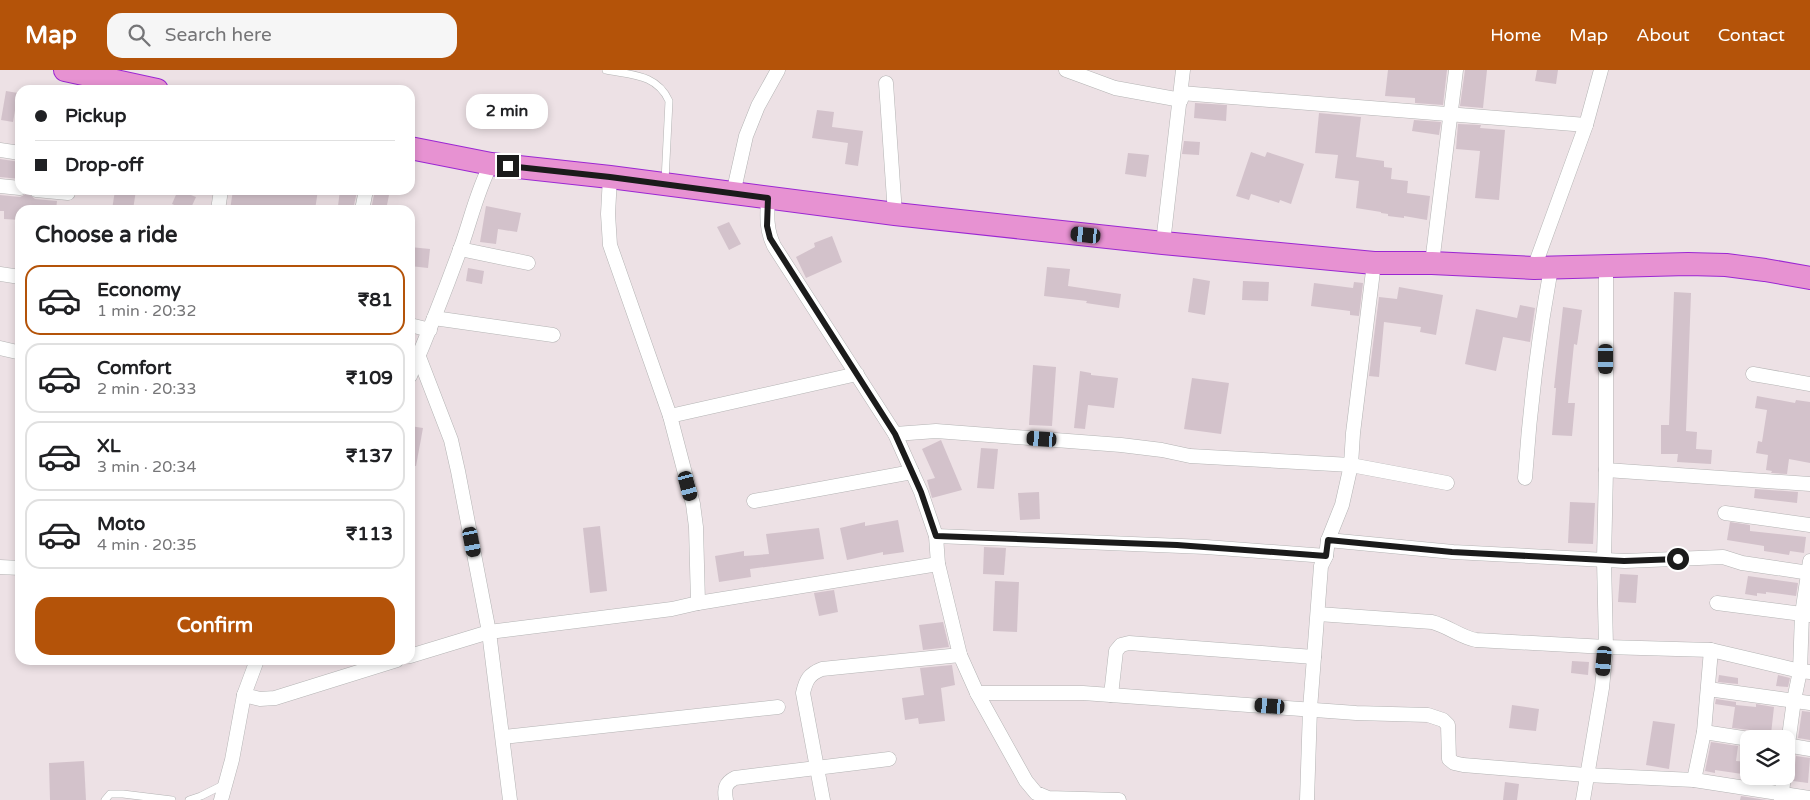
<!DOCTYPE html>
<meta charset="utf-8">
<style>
body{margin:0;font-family:"Varela Round",sans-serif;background:#f6f6f6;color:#202124;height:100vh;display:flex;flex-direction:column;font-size:19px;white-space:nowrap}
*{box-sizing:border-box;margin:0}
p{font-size:16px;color:#757577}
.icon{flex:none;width:28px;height:28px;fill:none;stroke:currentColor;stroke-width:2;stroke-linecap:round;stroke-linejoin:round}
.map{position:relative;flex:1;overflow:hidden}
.side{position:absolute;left:15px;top:135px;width:400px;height:460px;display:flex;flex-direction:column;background:#fff;border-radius:15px;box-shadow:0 2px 8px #0003}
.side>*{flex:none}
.hud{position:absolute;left:15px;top:15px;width:400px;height:110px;border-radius:15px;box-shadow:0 2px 8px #0003;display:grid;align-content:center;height:110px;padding:0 20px;background:#fff}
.buttons{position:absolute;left:1740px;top:660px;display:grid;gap:10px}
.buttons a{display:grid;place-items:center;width:55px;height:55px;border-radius:10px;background:#fff;box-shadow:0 2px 8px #0003;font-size:25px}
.end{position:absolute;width:22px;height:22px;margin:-11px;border:6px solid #1b1b1b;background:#fff;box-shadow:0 0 0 2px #fff}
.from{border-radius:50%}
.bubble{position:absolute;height:35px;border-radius:15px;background:#fff;box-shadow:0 2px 8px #0003;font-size:16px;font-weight:700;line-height:35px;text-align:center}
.car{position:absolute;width:15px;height:30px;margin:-15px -8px;border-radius:6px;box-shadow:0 0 4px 1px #0007;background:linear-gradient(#222 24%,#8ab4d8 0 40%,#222 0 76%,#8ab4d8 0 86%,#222 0)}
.hud b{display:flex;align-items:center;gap:18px;height:48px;font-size:19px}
.hud b+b{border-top:1px solid #e0e0e0}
.hud i{width:12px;height:12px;background:#202124}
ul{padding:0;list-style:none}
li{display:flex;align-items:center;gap:15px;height:70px;margin:0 10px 8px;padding:0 10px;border:2px solid #e0e0e0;border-radius:15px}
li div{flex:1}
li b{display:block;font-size:19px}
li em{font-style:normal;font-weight:700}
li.on{border-color:#b45309}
li>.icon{width:45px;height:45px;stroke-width:1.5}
h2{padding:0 20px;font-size:22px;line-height:60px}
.cta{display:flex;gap:10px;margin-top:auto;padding:10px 20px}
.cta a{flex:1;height:58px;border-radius:15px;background:#b45309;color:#fff;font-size:20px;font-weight:700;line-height:58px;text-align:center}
header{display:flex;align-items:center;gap:30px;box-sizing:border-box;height:70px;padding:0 25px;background:#b45309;color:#fff}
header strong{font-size:24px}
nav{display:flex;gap:28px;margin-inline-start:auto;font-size:18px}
.search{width:350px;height:45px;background:#f6f6f6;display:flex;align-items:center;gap:12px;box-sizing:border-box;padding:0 18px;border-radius:15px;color:#757577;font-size:19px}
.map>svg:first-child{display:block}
.building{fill:#d3c2cb}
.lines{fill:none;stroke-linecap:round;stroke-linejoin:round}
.service-casing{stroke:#b4b4b4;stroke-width:8}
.minor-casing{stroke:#b4b4b4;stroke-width:15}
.trunk-casing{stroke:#9c27d2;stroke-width:24}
.service{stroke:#fff;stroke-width:7}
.minor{stroke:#fff;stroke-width:14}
.trunk{stroke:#e792d2;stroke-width:22}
.route{stroke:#1b1b1b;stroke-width:6}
</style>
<header>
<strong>Map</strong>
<div class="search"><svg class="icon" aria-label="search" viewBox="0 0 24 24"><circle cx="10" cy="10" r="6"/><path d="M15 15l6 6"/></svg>Search here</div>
<nav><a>Home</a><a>Map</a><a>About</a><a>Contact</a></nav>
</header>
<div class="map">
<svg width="1810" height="730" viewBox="0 0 1810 730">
<rect width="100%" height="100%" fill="#ede1e5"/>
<g class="building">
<path d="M1388 0H1447L1443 35 1415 33V28L1385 26Z"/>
<path d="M1465 0H1487L1483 38 1460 36Z"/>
<path d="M1537 0H1558L1556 14 1535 11Z"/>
<path d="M6 21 18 23 13 52 1 50Z"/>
<path d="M1195 33 1227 35 1226 51 1194 48Z"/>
<path d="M817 40 834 42 832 57 863 61 858 96 845 94 848 73 812 68Z"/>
<path d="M1319 43 1361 47 1356 87 1384 91V97L1392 98 1391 109 1408 111 1407 123 1430 126 1427 150 1404 146V148L1388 146V144L1381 143V142L1356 138 1359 111 1335 108 1338 85 1315 83Z"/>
<path d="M1414 50 1441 52 1439 65 1412 61Z"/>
<path d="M1458 54 1481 55 1480 58 1505 60 1499 130 1475 128 1480 81 1456 79Z"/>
<path d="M1184 71 1200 72 1199 85 1182 84Z"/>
<path d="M1251 82 1265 87 1267 82 1304 94 1291 134 1280 130 1279 133 1251 124 1249 130 1236 126Z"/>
<path d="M1128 83 1149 85 1146 107 1125 104Z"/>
<path d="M0 89 20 92V109L0 107Z"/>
<path d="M115 120H136L133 140H112Z"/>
<path d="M178 120 196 127 190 140H186L172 134Z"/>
<path d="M233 120 263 125V120H318L315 140H230Z"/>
<path d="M340 120 357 122 353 139 338 136Z"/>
<path d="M375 120H390L386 140H371Z"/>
<path d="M28 123 35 129 57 131 56 140 30 138V140H20V150L4 149V141H0V125L20 127Z"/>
<path d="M486 136 521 143 517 162 498 159 496 174 480 172Z"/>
<path d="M729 152 741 174 729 180 717 157Z"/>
<path d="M832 166 842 192 806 208 796 187 815 177 814 173Z"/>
<path d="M410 177 430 179 428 198 410 196Z"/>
<path d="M1047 197 1070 199 1068 216 1121 224 1119 238 1086 233 1087 231 1044 226Z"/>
<path d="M468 198 484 201 482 214 466 211Z"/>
<path d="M1193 208 1210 211 1205 245 1188 242Z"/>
<path d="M1243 211 1269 212 1268 231 1242 230Z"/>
<path d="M1354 212 1363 213 1359 246 1350 245V241L1311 236 1314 213 1353 218Z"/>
<path d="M1399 217 1443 225 1436 265 1420 262 1421 257 1384 252 1379 307 1369 306 1379 227 1397 229Z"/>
<path d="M1674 222 1691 223 1686 361 1697 362 1696 379 1712 380 1711 394 1677 392 1678 384H1661V355H1669Z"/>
<path d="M1520 235 1535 238 1530 272 1503 267 1496 301 1465 294 1476 239 1517 248Z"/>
<path d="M1563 237 1582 240 1577 275 1574 274 1568 333H1575L1572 366 1552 365 1556 318H1554Z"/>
<path d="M1033 295 1056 297 1052 356 1029 355Z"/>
<path d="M1080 301 1091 303V305L1118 308 1114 338 1088 335 1085 359 1074 358Z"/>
<path d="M1192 308 1229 313 1221 364 1184 359Z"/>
<path d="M1757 326 1795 333 1796 330 1810 332V393L1789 389 1787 404 1771 403 1772 401 1766 400 1768 385 1756 383 1758 371 1762 372 1767 340 1755 338Z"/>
<path d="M410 356 423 358 416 396H410Z"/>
<path d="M941 370 962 420 932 428 927 410 935 408 922 379Z"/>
<path d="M981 378 998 379 994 419 977 418Z"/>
<path d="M1755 419 1798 422 1797 433 1754 428Z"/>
<path d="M1039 422 1040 449 1020 450 1018 423Z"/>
<path d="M1570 432 1595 433 1593 474 1568 473Z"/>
<path d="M898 450 904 482 883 485V482L847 490 840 458 865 452V456Z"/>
<path d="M1730 452 1750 455V461L1806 467 1804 483 1790 481 1789 485 1764 481V476L1727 470Z"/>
<path d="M600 456 607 521 590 523 583 458Z"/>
<path d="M819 458 824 489 750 499 751 507 719 512 715 486 744 481V486L769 484 766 464Z"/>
<path d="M984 477 1006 478 1004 505 983 504Z"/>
<path d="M1620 504 1638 505 1636 533 1618 532Z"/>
<path d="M1748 506 1798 513 1796 526 1766 522V524L1757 523V526L1745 524Z"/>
<path d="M995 511 1019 512 1017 562 993 561Z"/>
<path d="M834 520 838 542 819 546 814 523Z"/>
<path d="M943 552 949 577 923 580 919 555Z"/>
<path d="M1572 591 1589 592 1588 605 1571 603Z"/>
<path d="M952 595 955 615 941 618 945 651 919 654 918 648 905 650 902 628 924 625 920 598Z"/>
<path d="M1719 605 1738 608V614L1718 612Z"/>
<path d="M1778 605 1790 608 1788 617 1776 616Z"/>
<path d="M1716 629 1736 632V635L1756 637V634L1774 637 1771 664 1755 663 1750 660 1732 658 1735 637 1715 634Z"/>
<path d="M1512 635 1539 639 1536 661 1509 658Z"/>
<path d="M1802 641 1810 642V670L1798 668Z"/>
<path d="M1653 651 1675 654 1669 699 1646 695Z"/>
<path d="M1711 672 1738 676 1736 691 1749 692V705L1715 700V703L1705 701Z"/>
<path d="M1796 686 1810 688 1808 713 1793 711Z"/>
<path d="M84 691 86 730H50L49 693Z"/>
<path d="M1743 706H1772L1771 713 1743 709Z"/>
<path d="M1505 712 1519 714 1517 730H1503Z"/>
<path d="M1741 726 1766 730H1740Z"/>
</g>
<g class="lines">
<defs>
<g id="service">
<path d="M606 0C631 5 657 4 669 31L665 111"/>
<path d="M105 730 110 724H123L172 730"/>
<path d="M189 730 201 726 225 714"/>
</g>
<g id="minor">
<path d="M1066 0 1115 18 1181 30"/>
<path d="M886 13 895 144"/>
<path d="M1181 23 1586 55"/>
<path d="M0 80 20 83"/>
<path d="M0 116 20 118"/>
<path d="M36 120 68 123"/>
<path d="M733 124 746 66 758 36 778 0"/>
<path d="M768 128C767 145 766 160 774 176L895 364 921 422 936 466 938 494 960 585 977 623 1026 711 1036 723 1048 728 1119 730"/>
<path d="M218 140 221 120"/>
<path d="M362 140 366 120"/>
<path d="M1163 173 1183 0"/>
<path d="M460 179 528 193"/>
<path d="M1432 193 1456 0"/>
<path d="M1534 198 1586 55 1601 0"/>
<path d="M0 204 20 207"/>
<path d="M434 248 553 265"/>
<path d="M410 255 430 260"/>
<path d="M0 278 17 282"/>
<path d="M419 287 451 370 458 401 489 562 510 730"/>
<path d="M1753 304 1810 314"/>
<path d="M410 306C428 264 445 221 461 177 471 149 477 121 491 94"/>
<path d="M670 346 857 304"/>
<path d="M895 364 936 361 1121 375 1162 380 1190 386 1351 395 1447 413"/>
<path d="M1606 400 1810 414"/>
<path d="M1525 408C1530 336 1538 269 1551 198"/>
<path d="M754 431 912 402"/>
<path d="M1725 443 1810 455"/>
<path d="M936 466 1206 477 1326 486"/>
<path d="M1328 470 1453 482 1625 491 1723 487 1742 493 1810 503"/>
<path d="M0 497 20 498"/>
<path d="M698 533 938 494"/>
<path d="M1717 533 1810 545"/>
<path d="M1318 544 1432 552C1448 556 1460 567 1476 570L1606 577 1711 580 1800 601 1810 602"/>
<path d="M410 586 489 562 672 539 698 533 696 457 693 434 670 346 610 175 608 144 610 107"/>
<path d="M1708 619 1810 633"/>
<path d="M977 623H1083L1356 643 1428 645 1443 650 1448 655 1449 689 1454 693 1463 695 1586 705 1694 710 1810 728"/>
<path d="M244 625 260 629 275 628 397 590"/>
<path d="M1111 625 1116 581 1121 575 1129 573 1314 587"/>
<path d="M1704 662 1749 669"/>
<path d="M503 667 778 637"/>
<path d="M1786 675 1810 679"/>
<path d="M1786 689 1794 630 1800 601 1802 544 1810 491"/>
<path d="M1694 710 1704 662 1711 580"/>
<path d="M221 730 232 690 244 625 257 590"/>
<path d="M726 730C724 719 725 713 735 708L889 689"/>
<path d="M823 730 803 623C806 610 809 604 822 599L960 585"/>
<path d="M1307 730 1310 639 1321 496 1326 486 1328 470 1342 435 1351 395 1353 363 1374 193"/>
<path d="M1583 730 1602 618 1606 577 1604 490 1606 400V196"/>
<path d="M1781 730 1784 706"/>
</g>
<g id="trunk">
<path d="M65 0 157 20"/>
<path d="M410 78 491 94 610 107 895 144 1163 173 1374 193H1432L1534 198 1688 194 1726 195 1765 200 1810 208"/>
</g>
</defs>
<use href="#service" class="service-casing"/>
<use href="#minor" class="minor-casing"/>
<use href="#trunk" class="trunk-casing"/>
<use href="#service" class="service"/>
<use href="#minor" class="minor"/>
<use href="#trunk" class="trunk"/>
</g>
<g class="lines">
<path class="route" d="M508 96 610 107 768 128 767 156 770 168 895 364 921 422 936 466 1177 475 1326 486 1328 470 1452 482 1624 491 1678 489"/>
</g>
</svg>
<div class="buttons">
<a><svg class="icon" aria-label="layers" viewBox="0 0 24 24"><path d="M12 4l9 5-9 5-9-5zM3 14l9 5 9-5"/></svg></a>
</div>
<i class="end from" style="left:1678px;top:489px"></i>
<i class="end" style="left:508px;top:96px"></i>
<div class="bubble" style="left:466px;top:24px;width:82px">2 min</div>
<i class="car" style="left:1086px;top:165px;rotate:276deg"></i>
<i class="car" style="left:1606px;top:289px;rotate:180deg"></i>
<i class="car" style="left:1042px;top:369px;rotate:274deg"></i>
<i class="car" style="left:688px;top:416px;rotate:165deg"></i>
<i class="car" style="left:472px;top:472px;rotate:169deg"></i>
<i class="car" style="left:1604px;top:591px;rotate:185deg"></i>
<i class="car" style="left:1270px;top:636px;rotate:274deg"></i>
<div class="hud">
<b><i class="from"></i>Pickup</b>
<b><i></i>Drop-off</b>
</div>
<section class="side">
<h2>Choose a ride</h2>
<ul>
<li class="on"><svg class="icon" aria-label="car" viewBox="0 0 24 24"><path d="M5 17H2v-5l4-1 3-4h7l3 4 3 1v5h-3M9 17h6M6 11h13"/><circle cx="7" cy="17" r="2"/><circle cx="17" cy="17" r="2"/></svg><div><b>Economy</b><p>1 min · 20:32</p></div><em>₹81</em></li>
<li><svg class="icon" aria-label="car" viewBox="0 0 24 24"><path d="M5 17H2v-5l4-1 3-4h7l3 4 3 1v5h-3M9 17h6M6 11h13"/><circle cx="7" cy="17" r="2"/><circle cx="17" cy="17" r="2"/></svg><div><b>Comfort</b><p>2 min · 20:33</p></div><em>₹109</em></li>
<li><svg class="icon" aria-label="car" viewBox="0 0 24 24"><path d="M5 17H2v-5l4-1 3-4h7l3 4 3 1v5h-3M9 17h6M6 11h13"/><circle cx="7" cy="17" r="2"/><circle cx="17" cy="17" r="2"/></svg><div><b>XL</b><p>3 min · 20:34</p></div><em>₹137</em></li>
<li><svg class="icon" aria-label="car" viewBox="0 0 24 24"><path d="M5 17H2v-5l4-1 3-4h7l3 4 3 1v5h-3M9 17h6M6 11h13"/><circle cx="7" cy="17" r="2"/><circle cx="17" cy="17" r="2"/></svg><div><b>Moto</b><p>4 min · 20:35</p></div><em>₹113</em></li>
</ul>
<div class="cta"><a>Confirm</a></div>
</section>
</div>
